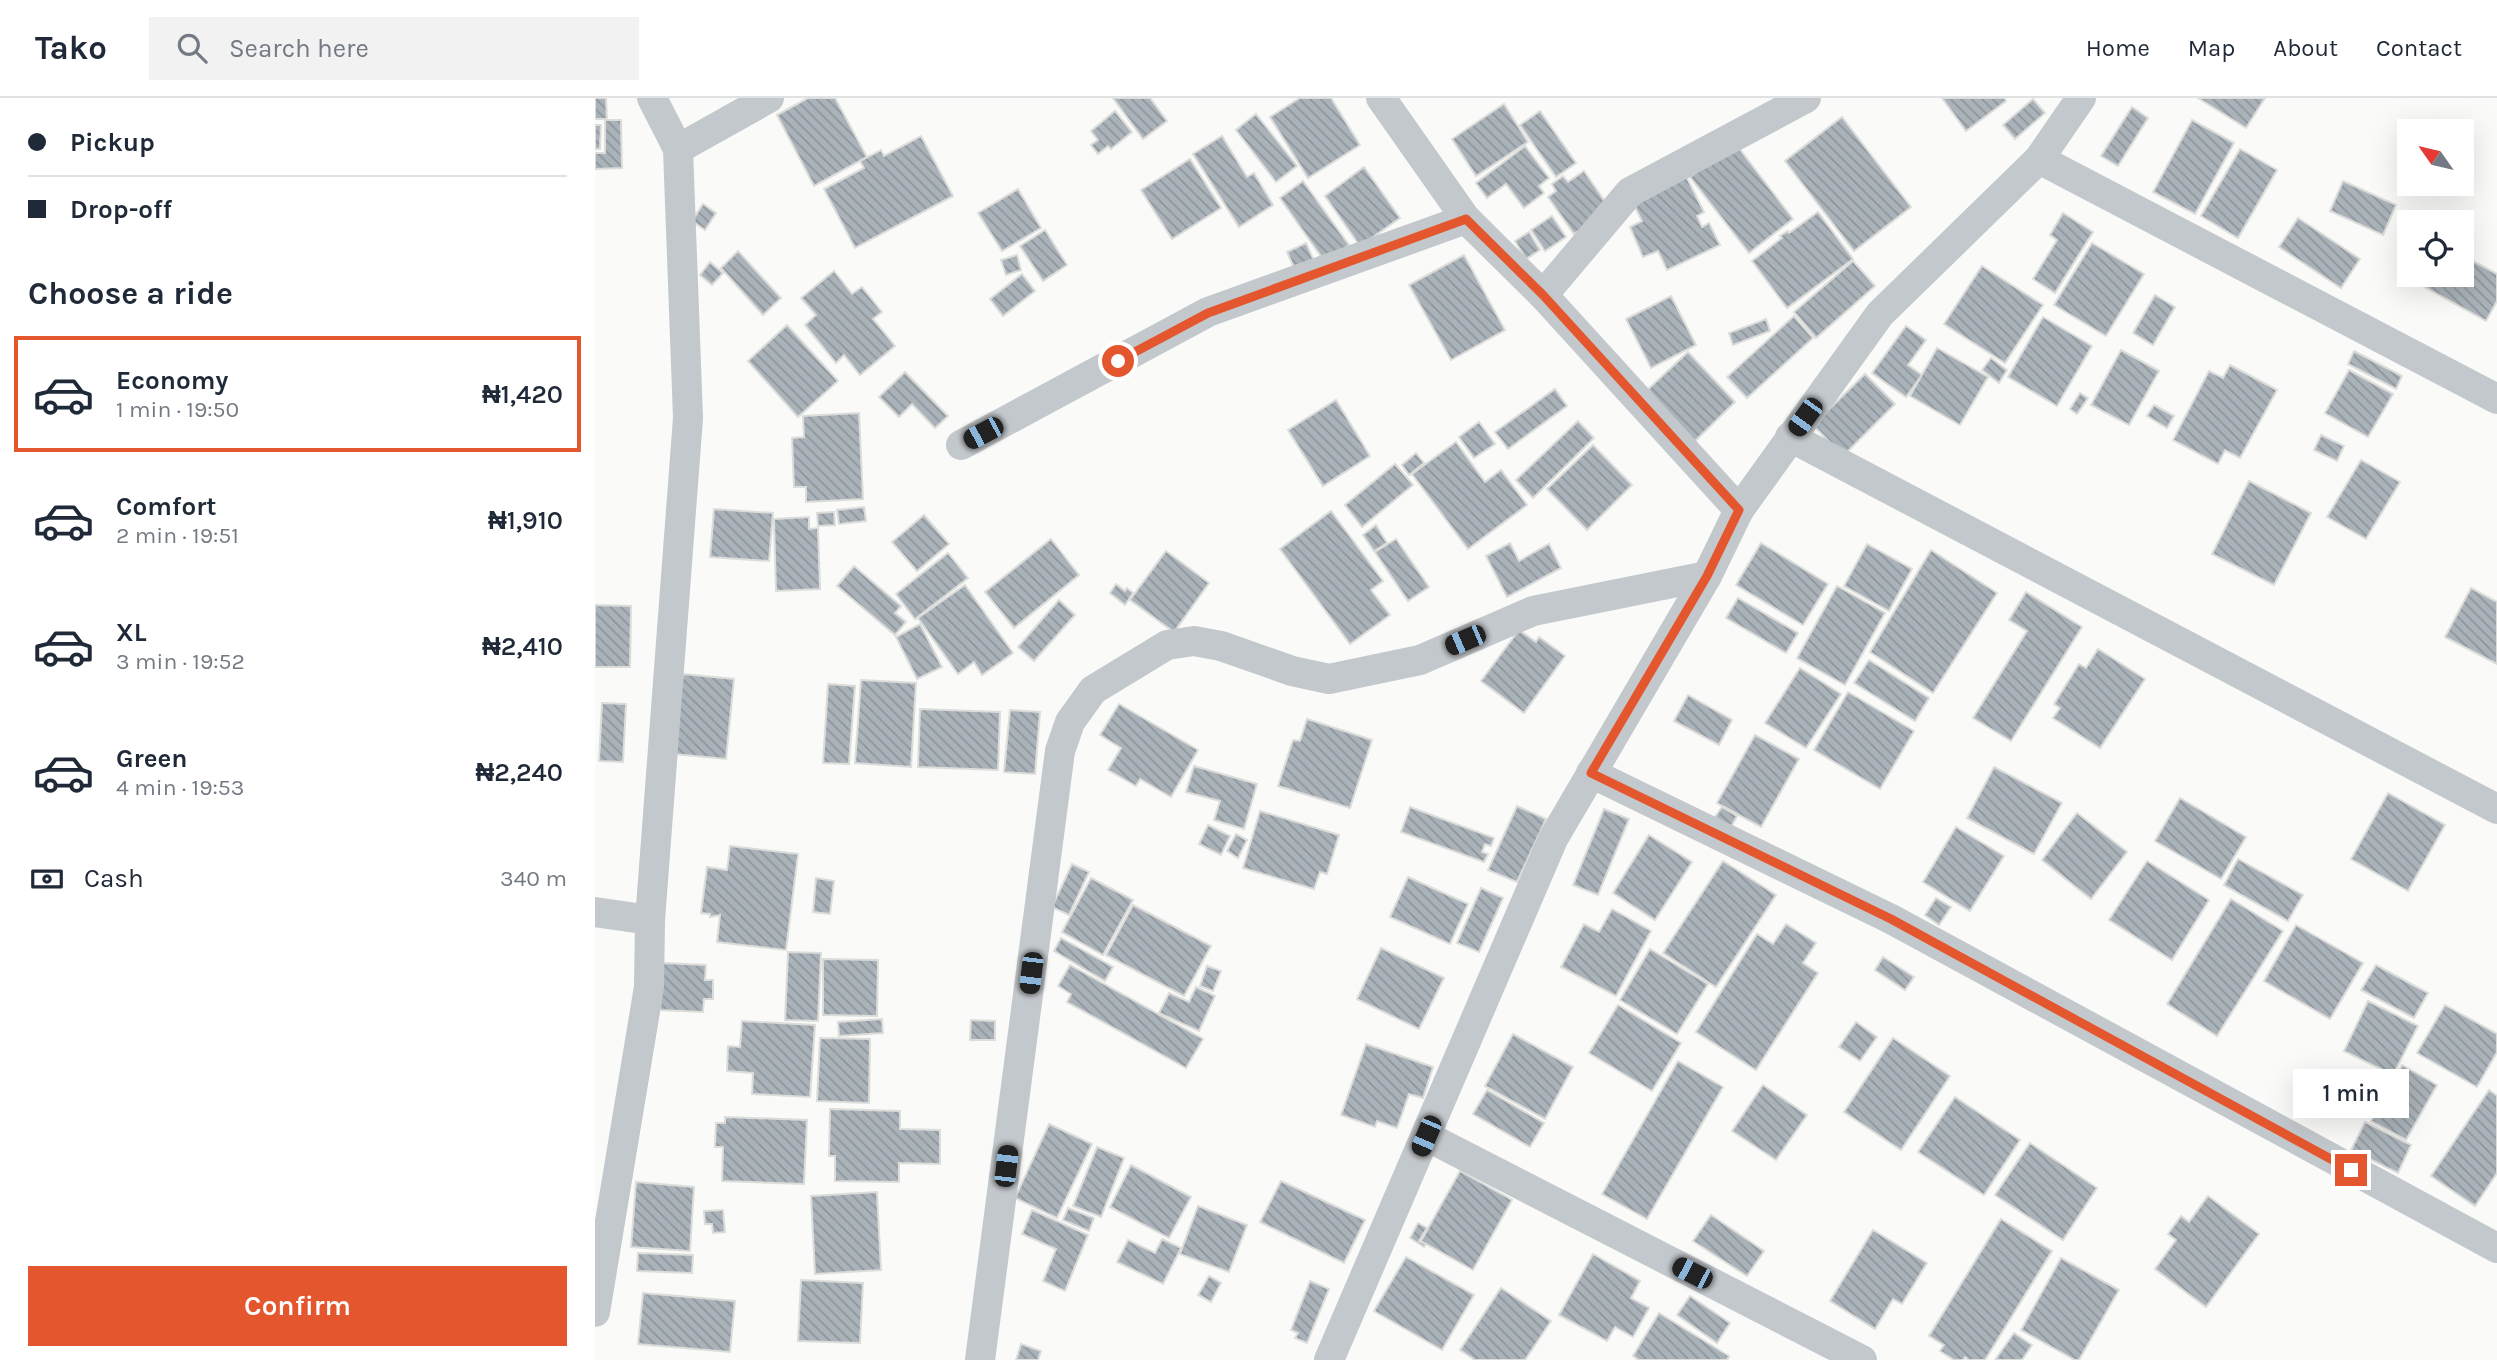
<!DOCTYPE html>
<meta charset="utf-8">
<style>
body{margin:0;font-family:Karla,sans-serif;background:#f2f2f3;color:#1f2937;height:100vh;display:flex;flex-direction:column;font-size:26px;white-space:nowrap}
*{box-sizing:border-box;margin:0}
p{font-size:23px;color:#747a83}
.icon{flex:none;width:38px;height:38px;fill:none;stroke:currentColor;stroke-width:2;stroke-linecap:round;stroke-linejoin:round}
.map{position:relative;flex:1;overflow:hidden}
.sheet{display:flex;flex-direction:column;background:#fff;width:595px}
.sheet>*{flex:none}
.banner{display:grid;align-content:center;height:154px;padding:0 28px;background:#fff}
.needle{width:46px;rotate:304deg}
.fabs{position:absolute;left:1802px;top:21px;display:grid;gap:14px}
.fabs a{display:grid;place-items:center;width:77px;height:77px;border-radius:0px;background:#fff;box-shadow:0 7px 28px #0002;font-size:35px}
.end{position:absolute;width:32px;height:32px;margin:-16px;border:9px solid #e4572e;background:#fff;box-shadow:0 0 0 4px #fff}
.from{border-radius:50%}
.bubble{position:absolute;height:49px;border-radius:0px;background:#fff;box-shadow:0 7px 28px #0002;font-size:23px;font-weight:600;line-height:49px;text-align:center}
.car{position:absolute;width:21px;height:42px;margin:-21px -10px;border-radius:9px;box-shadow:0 0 5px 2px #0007;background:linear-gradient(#222 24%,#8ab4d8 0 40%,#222 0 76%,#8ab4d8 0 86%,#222 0)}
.banner b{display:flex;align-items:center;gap:24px;height:66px;font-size:26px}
.banner b+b{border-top:2px solid #e0e1e3}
.banner i{width:18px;height:18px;background:#1f2937}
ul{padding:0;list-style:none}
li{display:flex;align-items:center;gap:21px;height:116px;margin:0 14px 10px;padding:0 14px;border:4px solid transparent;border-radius:0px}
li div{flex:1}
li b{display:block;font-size:26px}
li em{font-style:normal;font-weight:600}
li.on{border-color:#e4572e}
li>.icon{width:63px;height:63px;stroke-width:1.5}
h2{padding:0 28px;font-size:32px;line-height:84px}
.pay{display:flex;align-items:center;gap:18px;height:77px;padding:0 28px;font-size:26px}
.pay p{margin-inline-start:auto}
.action{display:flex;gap:14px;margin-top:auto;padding:14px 28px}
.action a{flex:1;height:80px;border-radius:0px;background:#e4572e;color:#fff;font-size:28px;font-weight:600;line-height:80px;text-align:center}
header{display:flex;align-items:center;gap:42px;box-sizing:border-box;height:98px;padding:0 35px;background:#fff;border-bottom:2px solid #e0e1e3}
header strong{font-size:33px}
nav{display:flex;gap:38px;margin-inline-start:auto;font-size:24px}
.search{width:490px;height:63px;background:#f2f2f3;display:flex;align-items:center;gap:18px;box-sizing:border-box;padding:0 24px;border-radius:0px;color:#747a83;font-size:26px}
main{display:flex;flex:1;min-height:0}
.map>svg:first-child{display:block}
.building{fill:url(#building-back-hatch);stroke:#dcdcda;stroke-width:2}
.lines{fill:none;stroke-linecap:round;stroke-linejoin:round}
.street{stroke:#c3c8cc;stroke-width:30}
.route{stroke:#e4572e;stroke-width:9}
</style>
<header>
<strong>Tako</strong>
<div class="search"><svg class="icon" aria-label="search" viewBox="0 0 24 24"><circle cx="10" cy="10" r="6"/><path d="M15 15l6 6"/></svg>Search here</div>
<nav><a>Home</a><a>Map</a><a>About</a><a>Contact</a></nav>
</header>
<main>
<section class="sheet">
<div class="banner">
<b><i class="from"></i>Pickup</b>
<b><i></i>Drop-off</b>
</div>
<h2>Choose a ride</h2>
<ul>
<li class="on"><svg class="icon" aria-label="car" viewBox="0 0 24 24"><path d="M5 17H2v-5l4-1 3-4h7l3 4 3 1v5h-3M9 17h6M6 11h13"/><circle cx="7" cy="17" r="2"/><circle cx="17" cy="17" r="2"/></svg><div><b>Economy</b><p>1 min · 19:50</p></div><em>₦1,420</em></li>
<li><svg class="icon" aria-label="car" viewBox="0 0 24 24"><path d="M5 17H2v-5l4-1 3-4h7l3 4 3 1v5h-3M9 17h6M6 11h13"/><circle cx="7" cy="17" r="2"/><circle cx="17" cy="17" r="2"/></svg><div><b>Comfort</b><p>2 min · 19:51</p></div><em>₦1,910</em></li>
<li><svg class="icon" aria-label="car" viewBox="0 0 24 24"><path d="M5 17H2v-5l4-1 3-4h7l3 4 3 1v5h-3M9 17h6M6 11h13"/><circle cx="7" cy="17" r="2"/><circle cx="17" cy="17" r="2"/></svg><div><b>XL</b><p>3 min · 19:52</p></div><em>₦2,410</em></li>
<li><svg class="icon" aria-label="car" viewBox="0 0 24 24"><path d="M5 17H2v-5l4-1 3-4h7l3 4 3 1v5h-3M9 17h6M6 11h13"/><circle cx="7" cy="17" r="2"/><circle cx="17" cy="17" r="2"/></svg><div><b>Green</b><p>4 min · 19:53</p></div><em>₦2,240</em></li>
</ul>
<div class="pay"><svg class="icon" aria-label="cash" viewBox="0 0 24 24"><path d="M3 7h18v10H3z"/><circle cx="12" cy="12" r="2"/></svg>Cash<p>340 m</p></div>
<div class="action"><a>Confirm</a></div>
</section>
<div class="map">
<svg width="1902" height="1262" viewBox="0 0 1902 1262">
<defs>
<pattern id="building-back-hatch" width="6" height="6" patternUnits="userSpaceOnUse" patternTransform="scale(1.75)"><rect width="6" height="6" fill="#aab3b9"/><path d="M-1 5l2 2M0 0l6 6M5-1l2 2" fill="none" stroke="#8e969c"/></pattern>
</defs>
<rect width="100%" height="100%" fill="#fafaf8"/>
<g class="building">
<path d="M0 0H11L12 21H0Z"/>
<path d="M213 0H240L272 59 219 88 182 17Z"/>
<path d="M518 0H555L572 23 548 41Z"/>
<path d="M705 0H736L765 47 713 80 675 19Z"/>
<path d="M1347 0H1409L1411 3 1371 33Z"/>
<path d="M1603 0H1670L1651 30Z"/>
<path d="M1438 1 1450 15 1420 41 1408 27Z"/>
<path d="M909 6 933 44 881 78 857 41Z"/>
<path d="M1537 9 1553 20 1523 68 1506 58Z"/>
<path d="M520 13 537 34 516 51 513 48 503 56 496 47 503 42 496 33Z"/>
<path d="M945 13 981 65 961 79 925 27Z"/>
<path d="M661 16 702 68 681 84 641 32Z"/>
<path d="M1247 19 1316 109 1259 153 1190 63Z"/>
<path d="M10 22H26L27 70 0 71V55H10Z"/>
<path d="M1597 22 1639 45 1600 116 1558 94Z"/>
<path d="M0 27H6L5 51H0Z"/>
<path d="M326 38 358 98 260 150 229 91 269 70 265 63 286 52 289 58Z"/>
<path d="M627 38 652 79 659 75 678 107 644 129 598 56Z"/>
<path d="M1140 45 1198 121 1154 155 1095 79Z"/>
<path d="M930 48 954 80 944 88 949 95 929 110 911 86 892 100 881 85Z"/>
<path d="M1645 51 1682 72 1643 140 1606 118Z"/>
<path d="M595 61 626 110 577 141 546 92Z"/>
<path d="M769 69 805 120 765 148 730 98Z"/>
<path d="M989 73 1015 111 979 136 953 99 961 93 957 86 968 78 973 84Z"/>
<path d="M1091 78 1109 114 1102 118 1107 129 1114 125 1125 147 1072 172 1063 153 1048 159 1035 129 1047 123 1038 105Z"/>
<path d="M708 83 754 147 730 164 685 100Z"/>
<path d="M1748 83 1801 107 1788 137 1735 113Z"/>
<path d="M423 91 446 130 407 153 383 115Z"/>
<path d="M108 106 121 115 110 132 97 123Z"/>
<path d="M1223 114 1258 161 1192 210 1157 163 1187 140 1185 138 1193 133 1194 135Z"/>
<path d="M1468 115 1498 134 1460 195 1438 181 1462 142 1455 137Z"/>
<path d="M957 118 971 139 950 153 936 132Z"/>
<path d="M1703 120 1765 161 1746 190 1684 149Z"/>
<path d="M450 132 472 167 448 183 425 148Z"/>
<path d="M934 134 945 152 931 161 920 143Z"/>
<path d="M711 145 720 165 701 174 692 154Z"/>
<path d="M1497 145 1549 176 1511 238 1459 207Z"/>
<path d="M143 153 186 200 168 217 126 170Z"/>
<path d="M422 157 426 172 411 177 406 162Z"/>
<path d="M869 157 910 232 856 262 814 187Z"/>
<path d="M1867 157 1902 176V203L1891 223 1824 186 1830 177H1867Z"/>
<path d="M1258 163 1280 188 1221 240 1199 214Z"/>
<path d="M115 164 128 175 117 187 105 177Z"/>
<path d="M1387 168 1448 207 1410 265 1349 226Z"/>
<path d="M239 173 257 196 267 189 287 214 278 221 300 248 265 277 249 257 241 265 210 227 221 217 206 200Z"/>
<path d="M427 176 440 193 408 218 395 201Z"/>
<path d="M1560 197 1580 209 1558 247 1538 235Z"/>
<path d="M1076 198 1101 247 1056 270 1031 221Z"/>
<path d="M1199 218 1218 240 1152 300 1132 279Z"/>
<path d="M1448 219 1497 248 1462 308 1413 279Z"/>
<path d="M1171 221 1175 233 1138 247 1134 235Z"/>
<path d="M192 227 243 283 203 319 153 263Z"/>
<path d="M1311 228 1331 242 1313 267 1327 277 1311 299 1277 275Z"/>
<path d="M1342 250 1393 279 1365 327 1315 298Z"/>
<path d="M1526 252 1564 273 1534 327 1496 307Z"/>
<path d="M1759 253 1807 278 1801 291 1753 266Z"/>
<path d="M1093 254 1140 304 1097 346 1049 295Z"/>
<path d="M1396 260 1412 272 1404 285 1387 272Z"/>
<path d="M1635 267 1682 292 1645 360 1630 352 1623 366 1578 342 1614 273 1628 280Z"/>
<path d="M1754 272 1798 296 1773 339 1730 315Z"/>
<path d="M310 274 353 318 340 330 317 306 304 319 284 299Z"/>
<path d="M1270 276 1300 306 1248 358 1218 327Z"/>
<path d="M960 291 972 308 913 351 900 334Z"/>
<path d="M1485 295 1493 300 1482 316 1475 311Z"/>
<path d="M741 302 775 358 728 388 693 332Z"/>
<path d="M1559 307 1579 318 1572 330 1552 318Z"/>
<path d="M264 315 268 401 211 404V389H199L197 340 209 339 208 318Z"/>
<path d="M983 323 999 340 938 400 921 382Z"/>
<path d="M884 324 900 346 879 360 864 339Z"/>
<path d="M1726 337 1749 348 1742 363 1719 352Z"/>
<path d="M861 344 890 384 906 372 932 407 873 451 817 376Z"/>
<path d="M998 347 1037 387 992 432 952 391Z"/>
<path d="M821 355 829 365 814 377 807 367Z"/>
<path d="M1766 362 1805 384 1771 441 1732 419Z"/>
<path d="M800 366 818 387 767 429 750 407Z"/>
<path d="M1654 383 1716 415 1679 487 1617 456Z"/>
<path d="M269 409 271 423 244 426 242 412Z"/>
<path d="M119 411 178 415 174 463 115 459Z"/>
<path d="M736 413 788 483 776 492 795 517 755 546 685 451Z"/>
<path d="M239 414 240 427 223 428 222 415Z"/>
<path d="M329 417 354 446 322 473 297 444Z"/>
<path d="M214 419V431L223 430 225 491 181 493 179 421Z"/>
<path d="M781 427 792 445 779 453 768 437Z"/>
<path d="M456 441 484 477 419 530 390 494Z"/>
<path d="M801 441 834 489 813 503 780 454Z"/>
<path d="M915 445 924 463 954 446 966 470 912 499 891 458Z"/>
<path d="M1166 445 1233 486 1208 527 1141 487Z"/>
<path d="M1272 446 1317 471 1294 513 1249 488Z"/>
<path d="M1336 452 1402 495 1338 595 1275 554Z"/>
<path d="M571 453 614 485 579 534 535 502Z"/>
<path d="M353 455 373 480 320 521 301 496Z"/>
<path d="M259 468 306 508 300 515 311 524 300 537 242 488Z"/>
<path d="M521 486 530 493 532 490 538 495 530 507 515 495Z"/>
<path d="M370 487 418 555 387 577 379 564 363 576 323 520Z"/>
<path d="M1242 488 1290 515 1250 587 1202 560Z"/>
<path d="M1876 490 1902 504V566L1850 539Z"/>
<path d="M1431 494 1487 529 1416 643 1378 620 1432 533 1414 522Z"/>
<path d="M1143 500 1203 535 1191 555 1131 520Z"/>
<path d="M464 502 480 517 439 563 423 549Z"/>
<path d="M0 507 36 508 35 569H0Z"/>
<path d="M325 526 347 569 322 581 301 539Z"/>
<path d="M924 532 941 544 944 539 970 558 929 615 886 583Z"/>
<path d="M1503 551 1550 581 1505 650 1458 620 1465 610 1459 606 1484 566 1491 570Z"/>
<path d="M1274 562 1334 600 1320 623 1259 585Z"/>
<path d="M1205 570 1246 596 1211 650 1170 625Z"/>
<path d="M88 576 139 581 131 661 79 656Z"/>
<path d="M266 582 321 585 316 669 260 665Z"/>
<path d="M233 586 260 588 254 666 228 665Z"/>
<path d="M1253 594 1319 633 1285 691 1219 652Z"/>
<path d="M1093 597 1137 622 1124 647 1079 623Z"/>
<path d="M7 605 31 606 28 664 4 663Z"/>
<path d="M524 606 603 652 576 699 545 681 541 688 513 672 526 650 505 637Z"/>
<path d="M325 611 405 614 403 672 323 669Z"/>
<path d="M415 612 445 614 440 676 409 674Z"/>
<path d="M712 621 777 642 755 710 683 688 698 642 705 643Z"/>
<path d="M1160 637 1204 661 1166 729 1122 705Z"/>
<path d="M599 668 662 686 649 731 619 722 625 703 591 694Z"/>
<path d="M1399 669 1467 705 1439 756 1372 720Z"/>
<path d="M1793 695 1850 727 1813 793 1756 761Z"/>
<path d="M1585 700 1651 739 1626 781 1560 743Z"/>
<path d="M922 708 951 721 922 784 893 772Z"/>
<path d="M815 709 899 740 896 748 890 746 887 754 893 756 889 764 806 734Z"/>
<path d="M1127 709 1142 718 1136 729 1120 719Z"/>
<path d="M1009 711 1034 721 1003 797 978 787Z"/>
<path d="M665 713 744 737 732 776 725 774 719 791 648 770Z"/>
<path d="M1482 715 1532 754 1496 801 1447 762Z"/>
<path d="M613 727 635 738 626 757 604 746Z"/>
<path d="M1361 729 1409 758 1375 813 1328 784Z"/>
<path d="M641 736 652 742 643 760 632 753Z"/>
<path d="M1054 737 1097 764 1060 822 1018 795Z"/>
<path d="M135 748 203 756 191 852 122 844 125 817 115 819V816L106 815 112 769 132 772Z"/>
<path d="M1643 761 1708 797 1693 823 1629 787Z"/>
<path d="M1128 763 1181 797 1121 889 1068 855Z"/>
<path d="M1552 763 1614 802 1577 862 1514 822Z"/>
<path d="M477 766 494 774 474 817 457 809Z"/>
<path d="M813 779 873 806 855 846 795 819Z"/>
<path d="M221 780 239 783 235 816 218 814Z"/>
<path d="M496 780 538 802 508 857 467 834Z"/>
<path d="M886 790 908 800 884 854 862 845Z"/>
<path d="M1341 800 1356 809 1344 827 1330 817Z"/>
<path d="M1636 801 1688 833 1622 938 1572 906Z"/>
<path d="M538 807 616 848 589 898 511 857Z"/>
<path d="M1017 811 1056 833 1021 898 966 869 989 826 1004 834Z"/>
<path d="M1191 826 1221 845 1208 865 1223 875 1161 972 1101 934 1162 836 1178 846Z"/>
<path d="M1701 827 1768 865 1735 921 1669 883Z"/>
<path d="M466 840 518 869 510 883 459 853Z"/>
<path d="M786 850 849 880 824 931 762 901Z"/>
<path d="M1055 851 1113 886 1082 936 1025 902Z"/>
<path d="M193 854 226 855 223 923 190 922Z"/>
<path d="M1288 859 1319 879 1310 892 1280 872Z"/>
<path d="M228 861 283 862 282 918 228 917Z"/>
<path d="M68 865 111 867 110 882H118V901H109L108 914 65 912Z"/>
<path d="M475 867 608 941 591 970 472 904 476 896 463 888Z"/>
<path d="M1781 867 1833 895 1819 920 1766 892Z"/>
<path d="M612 868 626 873 618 893 605 888Z"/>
<path d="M601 889 620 898 604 933 564 915 574 895 594 904Z"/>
<path d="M1773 903 1823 928 1798 977 1749 953Z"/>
<path d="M1023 907 1086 945 1057 993 994 955Z"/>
<path d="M1850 907 1902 936V954L1882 989 1822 955Z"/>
<path d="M287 921 288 935 244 938 243 924Z"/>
<path d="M376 922 400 923V942H375Z"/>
<path d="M147 923 220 927 215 999 157 996 158 975 132 973 133 948 145 949Z"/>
<path d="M1261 924 1282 939 1265 963 1244 949Z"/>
<path d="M918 936 978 969 950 1021 890 988Z"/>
<path d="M225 940 275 941 274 1005 222 1003Z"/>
<path d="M1298 940 1355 978 1306 1052 1249 1014Z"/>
<path d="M771 946 838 969 828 1000 814 996 802 1030 782 1023 780 1029 746 1017Z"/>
<path d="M1083 963 1128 989 1052 1121 1007 1096Z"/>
<path d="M1807 967 1842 987 1811 1042 1776 1023Z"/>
<path d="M1168 987 1212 1017 1181 1062 1137 1033Z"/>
<path d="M892 992 949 1025 935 1049 878 1016Z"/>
<path d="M1894 992 1902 998V1075L1880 1108 1836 1078Z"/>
<path d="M1360 999 1425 1042 1389 1097 1323 1054Z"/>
<path d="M235 1011 305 1013V1031L345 1032V1066L304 1065V1084L240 1083V1058H234Z"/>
<path d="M130 1019 212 1022 209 1086 127 1083 128 1049H120L121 1025H130Z"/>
<path d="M1770 1024 1816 1047 1803 1075 1756 1052Z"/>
<path d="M454 1026 497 1046 462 1120 420 1100Z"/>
<path d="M1435 1045 1502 1090 1468 1142 1400 1097Z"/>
<path d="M502 1049 529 1060 506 1119 478 1108Z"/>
<path d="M536 1067 596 1099 574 1140 515 1109Z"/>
<path d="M865 1073 917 1102 878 1172 826 1143Z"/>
<path d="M686 1083 770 1122 749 1165 665 1124Z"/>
<path d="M41 1084 99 1089 95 1153 36 1149Z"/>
<path d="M282 1094 286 1172 220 1176 216 1098Z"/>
<path d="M1613 1098 1664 1136 1611 1209 1560 1171 1581 1142 1573 1136 1586 1118 1594 1124Z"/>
<path d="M603 1108 652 1127 634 1174 585 1156Z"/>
<path d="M473 1110 499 1120 494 1133 468 1122Z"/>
<path d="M128 1112 130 1134 118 1135 117 1126H110L109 1113Z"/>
<path d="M437 1112 493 1137 470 1193 448 1183 461 1151 427 1136Z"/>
<path d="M1116 1117 1169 1153 1152 1178 1098 1143Z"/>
<path d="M1406 1121 1457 1153 1390 1262H1374L1370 1259 1368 1262H1359L1345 1253 1349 1247 1334 1238Z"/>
<path d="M823 1125 832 1130 824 1143 831 1146 829 1149 815 1140Z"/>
<path d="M1278 1132 1332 1165 1307 1206 1298 1201 1280 1231 1235 1203Z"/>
<path d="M567 1141 586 1150 568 1186 522 1164 533 1142 560 1155Z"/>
<path d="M43 1155 98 1157 97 1175 42 1173Z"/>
<path d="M998 1156 1045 1183 1036 1200 1054 1210 1038 1239 1020 1229 1012 1243 964 1217Z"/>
<path d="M811 1159 879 1197 847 1252 779 1213Z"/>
<path d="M1466 1160 1524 1192 1484 1262H1480L1426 1232Z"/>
<path d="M614 1178 626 1185 616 1204 603 1197Z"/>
<path d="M206 1182 268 1185 265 1245 203 1243Z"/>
<path d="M715 1183 734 1191 712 1245 700 1240 703 1235 696 1232Z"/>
<path d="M906 1190 956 1223 930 1262H880L865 1252Z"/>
<path d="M48 1195 140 1203 135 1254 43 1246Z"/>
<path d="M1095 1198 1135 1225 1122 1245 1082 1217Z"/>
<path d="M1064 1215 1134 1258 1132 1262H1044L1038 1258Z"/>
<path d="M1419 1235 1437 1247 1427 1262H1400Z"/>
<path d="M426 1246 446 1253 443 1262H421Z"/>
</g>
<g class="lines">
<g class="street">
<path d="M786 0 871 121 948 197 1144 412"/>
<path d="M83 51 174 0"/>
<path d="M1444 61 1902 301"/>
<path d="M948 197 1035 94 1211 0"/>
<path d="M1195 339 1902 711"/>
<path d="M366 347 613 214 871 121"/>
<path d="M996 675 1296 821 1902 1150"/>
<path d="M0 814 55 822"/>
<path d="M831 1038 1267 1262"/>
<path d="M0 1214 54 889 55 822 93 320 83 51 57 0"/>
<path d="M385 1262 465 653 475 624 498 592 572 547 599 543 626 548 697 573 734 581 825 562 938 513 1112 478"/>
<path d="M734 1262 958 741 1112 478 1144 412 1285 216 1444 61 1486 0"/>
</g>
</g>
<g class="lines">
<path class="route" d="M523 263 613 215 871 121 948 197 1144 412 1112 478 996 675 1296 821 1756 1072"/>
</g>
</svg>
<div class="fabs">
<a><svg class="needle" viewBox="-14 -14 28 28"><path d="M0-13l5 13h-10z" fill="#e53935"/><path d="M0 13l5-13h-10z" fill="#747a83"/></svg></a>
<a><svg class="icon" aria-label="locate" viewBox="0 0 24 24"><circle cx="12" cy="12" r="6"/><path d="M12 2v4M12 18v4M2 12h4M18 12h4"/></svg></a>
</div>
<i class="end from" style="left:523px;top:263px"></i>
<i class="end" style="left:1756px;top:1072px"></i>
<div class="bubble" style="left:1698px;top:971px;width:116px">1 min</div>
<i class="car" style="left:1210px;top:319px;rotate:216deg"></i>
<i class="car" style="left:388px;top:335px;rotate:242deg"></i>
<i class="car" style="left:870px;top:542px;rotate:247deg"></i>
<i class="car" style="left:436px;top:875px;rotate:187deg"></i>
<i class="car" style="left:831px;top:1038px;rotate:203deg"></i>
<i class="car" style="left:411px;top:1068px;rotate:7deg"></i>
<i class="car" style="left:1097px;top:1175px;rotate:297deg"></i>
</div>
</main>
